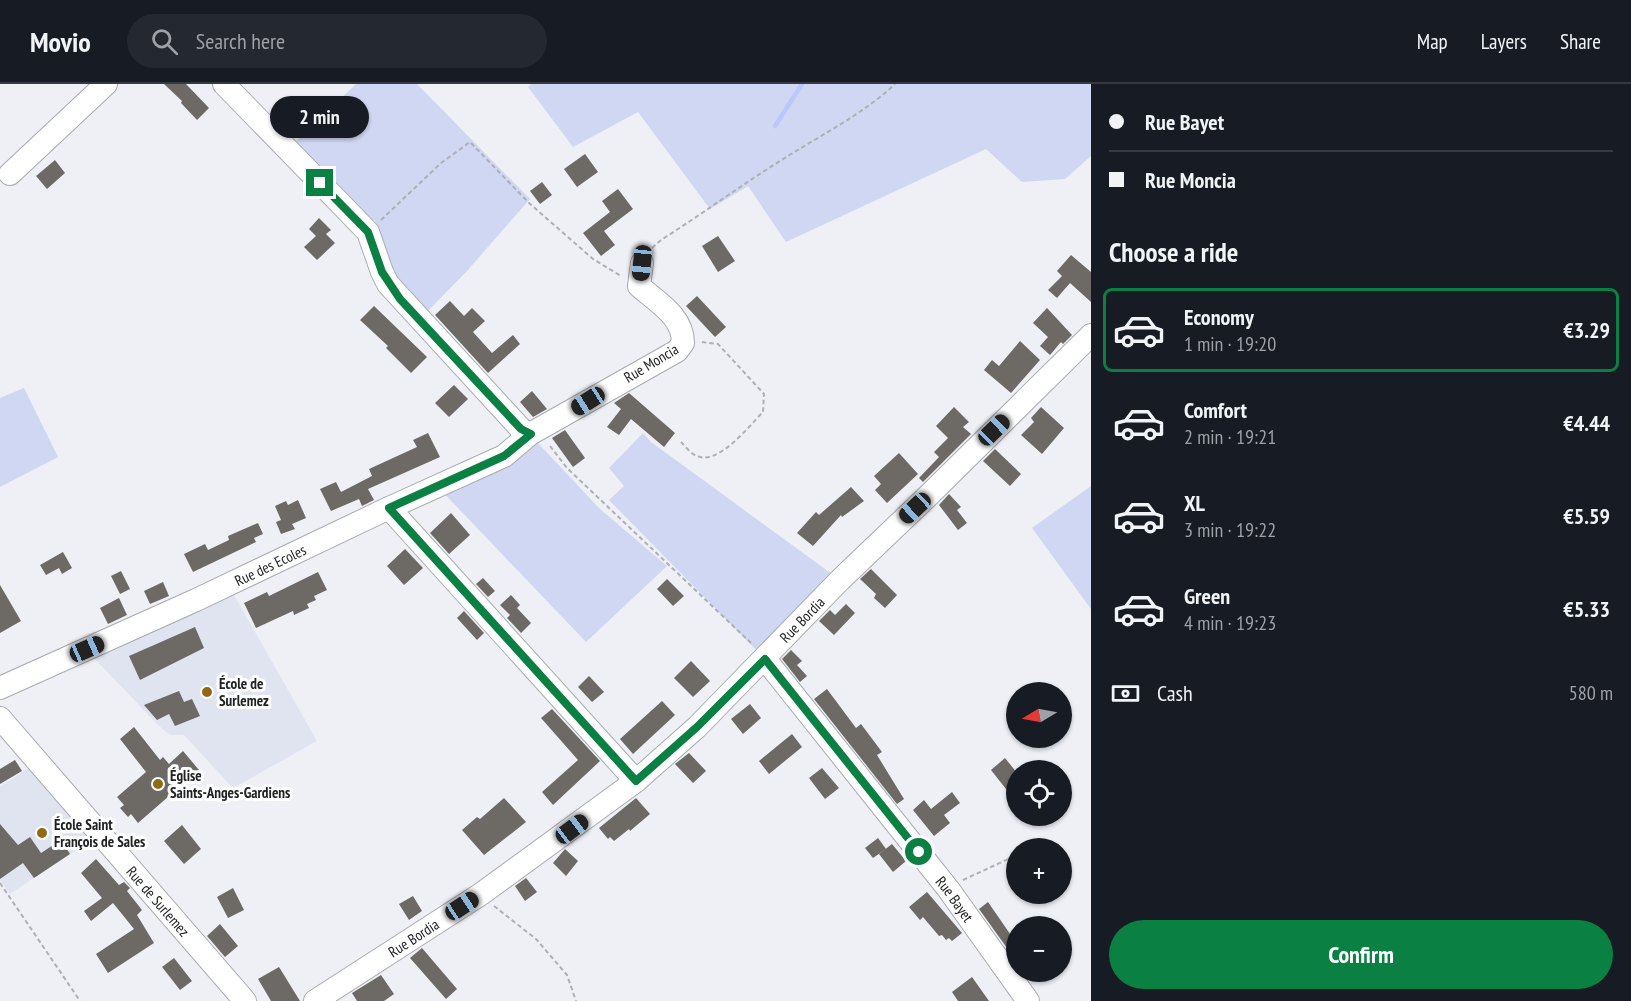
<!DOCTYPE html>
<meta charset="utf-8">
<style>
body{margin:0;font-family:"PT Sans Narrow",sans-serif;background:#242831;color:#f1f3f6;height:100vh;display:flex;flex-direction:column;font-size:22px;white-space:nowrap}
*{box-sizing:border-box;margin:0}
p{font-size:20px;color:#9ea1a6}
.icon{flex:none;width:33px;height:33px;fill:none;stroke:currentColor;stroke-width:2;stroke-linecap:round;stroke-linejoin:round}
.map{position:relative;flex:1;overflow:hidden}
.drawer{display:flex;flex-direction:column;background:#171b24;width:540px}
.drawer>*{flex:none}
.banner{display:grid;align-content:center;height:132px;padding:0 18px;background:#171b24}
.needle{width:39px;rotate:260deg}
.controls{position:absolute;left:1006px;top:598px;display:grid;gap:12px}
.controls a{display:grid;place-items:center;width:66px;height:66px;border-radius:50%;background:#171b24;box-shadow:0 2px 4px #0004;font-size:30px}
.end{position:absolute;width:27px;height:27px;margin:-14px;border:8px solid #0b8043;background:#fff;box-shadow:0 0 0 3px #fff}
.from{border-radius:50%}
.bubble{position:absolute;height:42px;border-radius:21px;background:#171b24;box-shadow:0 2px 4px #0004;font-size:20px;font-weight:600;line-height:42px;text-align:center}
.car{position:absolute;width:18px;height:36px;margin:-18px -9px;border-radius:8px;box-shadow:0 0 4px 2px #0007;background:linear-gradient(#222 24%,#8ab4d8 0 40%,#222 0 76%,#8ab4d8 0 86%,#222 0)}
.banner b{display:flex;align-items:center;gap:21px;height:57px;font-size:22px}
.banner b+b{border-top:2px solid #363941}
.banner i{width:15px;height:15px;background:#f1f3f6}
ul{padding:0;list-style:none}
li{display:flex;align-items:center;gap:18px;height:84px;margin:0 12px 9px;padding:0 6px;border:3px solid transparent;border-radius:9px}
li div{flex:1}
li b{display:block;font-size:22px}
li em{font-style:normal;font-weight:600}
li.current{border-color:#0b8043}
li>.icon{width:54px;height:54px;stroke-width:1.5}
h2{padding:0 18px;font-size:27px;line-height:72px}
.pay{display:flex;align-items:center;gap:15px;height:66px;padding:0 18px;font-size:22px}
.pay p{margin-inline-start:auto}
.button{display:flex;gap:12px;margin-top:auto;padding:12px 18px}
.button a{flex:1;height:69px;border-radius:36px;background:#0b8043;color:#fff;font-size:24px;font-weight:600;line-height:69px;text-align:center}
header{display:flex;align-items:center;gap:36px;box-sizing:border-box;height:84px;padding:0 30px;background:#171b24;border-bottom:2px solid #363941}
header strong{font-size:28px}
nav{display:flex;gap:33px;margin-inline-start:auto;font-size:21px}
.search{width:420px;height:54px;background:#242831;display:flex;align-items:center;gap:15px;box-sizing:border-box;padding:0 21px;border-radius:33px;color:#9ea1a6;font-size:22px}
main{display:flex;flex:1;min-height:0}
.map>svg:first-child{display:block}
.built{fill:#e0e3f0}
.green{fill:#cfd7f2}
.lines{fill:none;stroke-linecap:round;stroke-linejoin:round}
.stream{stroke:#bbc8fd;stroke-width:4.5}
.building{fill:#6d6a66}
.minor-casing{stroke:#a8aaaf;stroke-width:24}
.path{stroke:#aeb0b4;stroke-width:2;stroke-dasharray:4.5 3;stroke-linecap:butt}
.minor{stroke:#fff;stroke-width:22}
.route{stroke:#0b8043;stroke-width:8}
.poi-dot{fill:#936812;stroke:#fff;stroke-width:2}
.labels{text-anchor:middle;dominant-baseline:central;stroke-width:6;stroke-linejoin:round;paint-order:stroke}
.street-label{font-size:15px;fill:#212224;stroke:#fff}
.poi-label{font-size:15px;font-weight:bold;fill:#212224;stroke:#fff;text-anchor:start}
</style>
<header>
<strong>Movio</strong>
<div class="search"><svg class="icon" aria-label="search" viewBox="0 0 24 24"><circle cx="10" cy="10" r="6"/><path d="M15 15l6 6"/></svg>Search here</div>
<nav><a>Map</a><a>Layers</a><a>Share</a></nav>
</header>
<main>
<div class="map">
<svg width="1091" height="917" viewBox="0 0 1091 917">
<rect width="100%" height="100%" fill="#eef0f6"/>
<g class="built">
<path d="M234 511 317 657 233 704 184 651H170L159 642 93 573Z"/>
<path d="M30 683 91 756 10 810 0 796V703Z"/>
</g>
<g class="green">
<path d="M356 0H417L530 115 466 188 420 235 389 186 375 136 369 141 292 61Z"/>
<path d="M531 0H1091V72L1065 95 1022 98 986 65 786 158 748 102 710 125 638 28 573 63 528 3Z"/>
<path d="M24 304 58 373 0 403V314Z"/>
<path d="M643 349 651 358 840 496 765 575 609 416 624 402 609 384Z"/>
<path d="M537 358 600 425 667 482 586 558 437 402Z"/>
<path d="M1091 402V525L1032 444Z"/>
</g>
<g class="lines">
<path class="stream" d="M775 42 802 0"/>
</g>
<g class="building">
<path d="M164 0H186L209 24 197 36 181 19 182 17Z"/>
<path d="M585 70 598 88 577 103 564 85Z"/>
<path d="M55 76 65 89 47 105 36 92Z"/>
<path d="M542 98 552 111 540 120 530 107Z"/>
<path d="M618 105 633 125 604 147 615 161 601 172 583 149 610 128 602 117Z"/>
<path d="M319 134 331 146 326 150 335 159 317 176 304 163 316 152 309 145Z"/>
<path d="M718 152 735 177 718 188 702 162Z"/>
<path d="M1071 171 1091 188V218L1070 199 1057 214 1048 206 1062 192 1057 187Z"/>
<path d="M697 212 726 243 715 253 686 222Z"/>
<path d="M450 217 464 232 472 224 485 237 473 248 492 269 513 251 520 260 488 289 435 231Z"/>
<path d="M374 222 427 273 411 289 386 264 388 262 360 236Z"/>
<path d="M1047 224 1072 251 1063 260 1061 258 1050 271 1040 262 1048 253 1033 239Z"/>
<path d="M1020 257 1040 276 1011 309 984 286 992 276 999 282Z"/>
<path d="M454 301 468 315 449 333 435 319Z"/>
<path d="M532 307 547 325 533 333 520 318Z"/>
<path d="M629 309 675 349 664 363 631 335 619 351 607 343 621 325 614 319Z"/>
<path d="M954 323 969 338 963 343 971 350 923 398 919 394 939 373 934 368 948 354 936 342Z"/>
<path d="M1041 323 1064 344 1042 370 1021 351 1034 338 1031 334Z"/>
<path d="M565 346 585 374 573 383 552 354Z"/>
<path d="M428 349 440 373 368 405 374 416 362 422 359 415 331 427 320 405 336 398 341 408 372 392 369 385 417 363 413 356Z"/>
<path d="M995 365 1021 390 1010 402 983 377Z"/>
<path d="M899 369 918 390 887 419 875 406 881 400 874 392Z"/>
<path d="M851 403 864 417 842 433 841 431 813 462 797 449 816 428 819 431Z"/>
<path d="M949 410 961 423 957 426 967 439 958 446 939 421Z"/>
<path d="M298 416 306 434 292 440 295 445 281 450 276 438 281 436 275 422 286 417 288 421Z"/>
<path d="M451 429 470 451 449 470 430 449Z"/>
<path d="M258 439 263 450 254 454 256 458 193 488 184 470 205 460 208 466 229 456 228 452Z"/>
<path d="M405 465 423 484 404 501 387 482Z"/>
<path d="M63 468 72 484 62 490 59 484 46 491 40 481Z"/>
<path d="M871 485 897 511 885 524 874 514 876 510 860 495Z"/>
<path d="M121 487 130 505 120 510 111 492Z"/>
<path d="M318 488 327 506 314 512 316 516 307 520 309 524 294 531 293 527 256 544 244 519 267 508 269 512Z"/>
<path d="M483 494 495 507 488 513 476 500Z"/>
<path d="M667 495 684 512 673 522 657 505Z"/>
<path d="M163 498 169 512 150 520 144 507Z"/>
<path d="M0 501 21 537 0 549Z"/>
<path d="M511 511 520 521 517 524 531 539 521 549 507 534 510 531 500 521Z"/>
<path d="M119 514 127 531 108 540 100 524Z"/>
<path d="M846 520 855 529 834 551 819 537 830 526 835 531Z"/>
<path d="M464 527 484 549 477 556 457 534Z"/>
<path d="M195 543 204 564 140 596 129 572Z"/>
<path d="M791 566 802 577 797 581 807 592 800 598 782 575Z"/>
<path d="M691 577 710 597 693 613 674 594Z"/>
<path d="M589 592 604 608 592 618 578 603Z"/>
<path d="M827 605 856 644 861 640 882 668 877 671 904 715 897 720 814 615Z"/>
<path d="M179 607 184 618 192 615 200 632 175 642 169 630 157 636 144 621Z"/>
<path d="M662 617 675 631 633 670 620 655Z"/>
<path d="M750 620 761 634 743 650 731 635Z"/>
<path d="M552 625 600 677 553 721 542 708 578 676 541 634Z"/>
<path d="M134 643 160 676 163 673 169 680 183 667 199 686 138 739 131 730 128 733 120 724 124 721 117 713 146 688 120 655Z"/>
<path d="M792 650 802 663 769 690 759 677Z"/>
<path d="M689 669 706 687 693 699 675 680Z"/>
<path d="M1005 674 1017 689V719L991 686Z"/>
<path d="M15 676 22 687 0 700V685Z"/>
<path d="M822 684 839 704 825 715 809 694Z"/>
<path d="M952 708 960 719 944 731 950 739 934 752 913 726 924 716 931 725Z"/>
<path d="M504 714 526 738 484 771 462 746 477 733 480 735Z"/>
<path d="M636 714 650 730 630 747 629 745 614 757 610 753 608 755 599 744Z"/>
<path d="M0 740 18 761 30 753 41 769 61 756 70 770 34 794 23 779 0 795Z"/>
<path d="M182 741 201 765 184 780 164 757Z"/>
<path d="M878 754 886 765 873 774 865 764Z"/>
<path d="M892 760 906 777 893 788 879 770Z"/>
<path d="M565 765 578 777 566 792 553 779Z"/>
<path d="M96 775 119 801 124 798 130 804 127 807 142 826 137 831 154 859 108 889 96 870 134 845 113 819 91 837 84 827 102 814 81 789Z"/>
<path d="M526 794 537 808 525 817 515 802Z"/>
<path d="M233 804 244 826 228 834 217 813Z"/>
<path d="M927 808 962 849 952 857 949 854 946 856 942 851 939 852 923 833 920 836 909 823Z"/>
<path d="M413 812 422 827 409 836 399 820Z"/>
<path d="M988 818 1017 860V878L979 825Z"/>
<path d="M220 840 238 862 225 873 207 852Z"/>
<path d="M422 864 457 905 446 915 410 874Z"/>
<path d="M174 874 192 897 180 906 162 883Z"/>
<path d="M279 883 300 917H271L258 895Z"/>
<path d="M381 891 394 910 384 917H357L352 909Z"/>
<path d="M972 893 989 917H958L952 908Z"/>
</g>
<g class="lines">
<defs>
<g id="minor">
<path d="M224 0 368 148 382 188 388 200 521 345 530 350"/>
<path d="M10 90 106 0"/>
<path d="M389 424 636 697"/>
<path id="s1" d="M765 575 949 806 1028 917"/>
<path id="s2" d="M0 604 196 516 389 424 504 372 530 350 677 267 683 259C683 232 658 219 639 202L642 179"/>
<path id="s3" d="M0 634 245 917"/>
<path id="s4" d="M315 917 481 810 636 697 697 643 840 496 930 410 1091 251"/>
</g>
</defs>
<use href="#minor" class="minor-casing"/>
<g class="path">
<path d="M381 136 441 79 470 58 529 119 593 175 621 192"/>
<path d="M652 164 661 156C702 130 740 102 780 77 819 52 862 31 895 0"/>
<path d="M681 358C685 362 690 369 695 371 717 384 749 342 763 328L764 310 718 260 701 258"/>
<path d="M550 362 567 384 751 559"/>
<path d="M1030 765 1042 760"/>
<path d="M963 796 1017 771"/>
<path d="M0 799 80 917"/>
<path d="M494 822 536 855 567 891 576 917"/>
</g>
<use href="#minor" class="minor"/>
</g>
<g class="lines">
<path class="route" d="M320 99 368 148 382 188 400 215 521 345 531 350 504 372 389 424 636 697 697 643 765 575 919 768"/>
</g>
<g class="poi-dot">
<circle cx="207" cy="608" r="6"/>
<circle cx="158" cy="700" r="6"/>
<circle cx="42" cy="749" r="6"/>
</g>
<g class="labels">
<g class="street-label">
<text transform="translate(651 279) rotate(-31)">Rue Moncia</text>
<text stroke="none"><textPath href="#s2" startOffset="297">Rue des Ecoles</textPath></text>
<text stroke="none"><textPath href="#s4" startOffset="621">Rue Bordia</textPath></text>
<text stroke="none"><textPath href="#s1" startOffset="306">Rue Bayet</textPath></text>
<text stroke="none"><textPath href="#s3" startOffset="242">Rue de Surlemez</textPath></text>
<text stroke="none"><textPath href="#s4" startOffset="117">Rue Bordia</textPath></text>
</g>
<g class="poi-label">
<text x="219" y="599">École de<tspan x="219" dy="17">Surlemez</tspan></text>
<text x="170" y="691">Église<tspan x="170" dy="17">Saints-Anges-Gardiens</tspan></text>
<text x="54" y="740">École Saint<tspan x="54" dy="17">François de Sales</tspan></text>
</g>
</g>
</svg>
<div class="controls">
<a><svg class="needle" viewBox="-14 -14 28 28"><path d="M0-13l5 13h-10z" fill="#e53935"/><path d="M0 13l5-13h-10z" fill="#9ea1a6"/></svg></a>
<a><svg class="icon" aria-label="locate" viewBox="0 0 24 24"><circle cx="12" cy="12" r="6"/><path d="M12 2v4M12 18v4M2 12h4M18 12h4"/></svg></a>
<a>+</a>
<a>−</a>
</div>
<i class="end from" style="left:919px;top:768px"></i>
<i class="end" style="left:320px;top:99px"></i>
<div class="bubble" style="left:270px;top:12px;width:99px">2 min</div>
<i class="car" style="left:642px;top:179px;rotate:186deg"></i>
<i class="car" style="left:588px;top:317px;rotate:238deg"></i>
<i class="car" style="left:994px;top:346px;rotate:46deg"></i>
<i class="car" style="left:915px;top:424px;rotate:227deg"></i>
<i class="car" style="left:87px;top:565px;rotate:66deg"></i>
<i class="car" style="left:572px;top:745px;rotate:53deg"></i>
<i class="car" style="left:462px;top:822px;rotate:57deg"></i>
</div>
<section class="drawer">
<div class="banner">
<b><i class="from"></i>Rue Bayet</b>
<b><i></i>Rue Moncia</b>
</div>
<h2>Choose a ride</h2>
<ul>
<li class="current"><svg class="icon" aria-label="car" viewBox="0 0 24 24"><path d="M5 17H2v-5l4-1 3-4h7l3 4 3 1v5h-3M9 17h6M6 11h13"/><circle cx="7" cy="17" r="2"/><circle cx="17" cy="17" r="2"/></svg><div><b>Economy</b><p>1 min · 19:20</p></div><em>€3.29</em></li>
<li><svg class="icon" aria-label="car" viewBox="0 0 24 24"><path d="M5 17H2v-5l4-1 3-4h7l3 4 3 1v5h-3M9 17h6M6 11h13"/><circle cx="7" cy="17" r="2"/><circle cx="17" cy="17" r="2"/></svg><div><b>Comfort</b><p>2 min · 19:21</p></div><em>€4.44</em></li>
<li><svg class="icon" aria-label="car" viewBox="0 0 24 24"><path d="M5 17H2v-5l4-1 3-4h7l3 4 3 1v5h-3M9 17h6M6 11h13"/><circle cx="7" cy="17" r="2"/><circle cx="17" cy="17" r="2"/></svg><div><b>XL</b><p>3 min · 19:22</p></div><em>€5.59</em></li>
<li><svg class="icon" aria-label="car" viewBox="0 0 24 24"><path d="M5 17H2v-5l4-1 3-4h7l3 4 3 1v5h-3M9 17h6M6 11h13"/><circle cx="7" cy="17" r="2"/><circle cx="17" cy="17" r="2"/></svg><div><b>Green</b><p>4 min · 19:23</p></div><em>€5.33</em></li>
</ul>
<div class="pay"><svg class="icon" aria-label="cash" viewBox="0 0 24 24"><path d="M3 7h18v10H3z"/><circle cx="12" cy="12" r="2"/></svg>Cash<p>580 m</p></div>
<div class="button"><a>Confirm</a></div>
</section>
</main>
